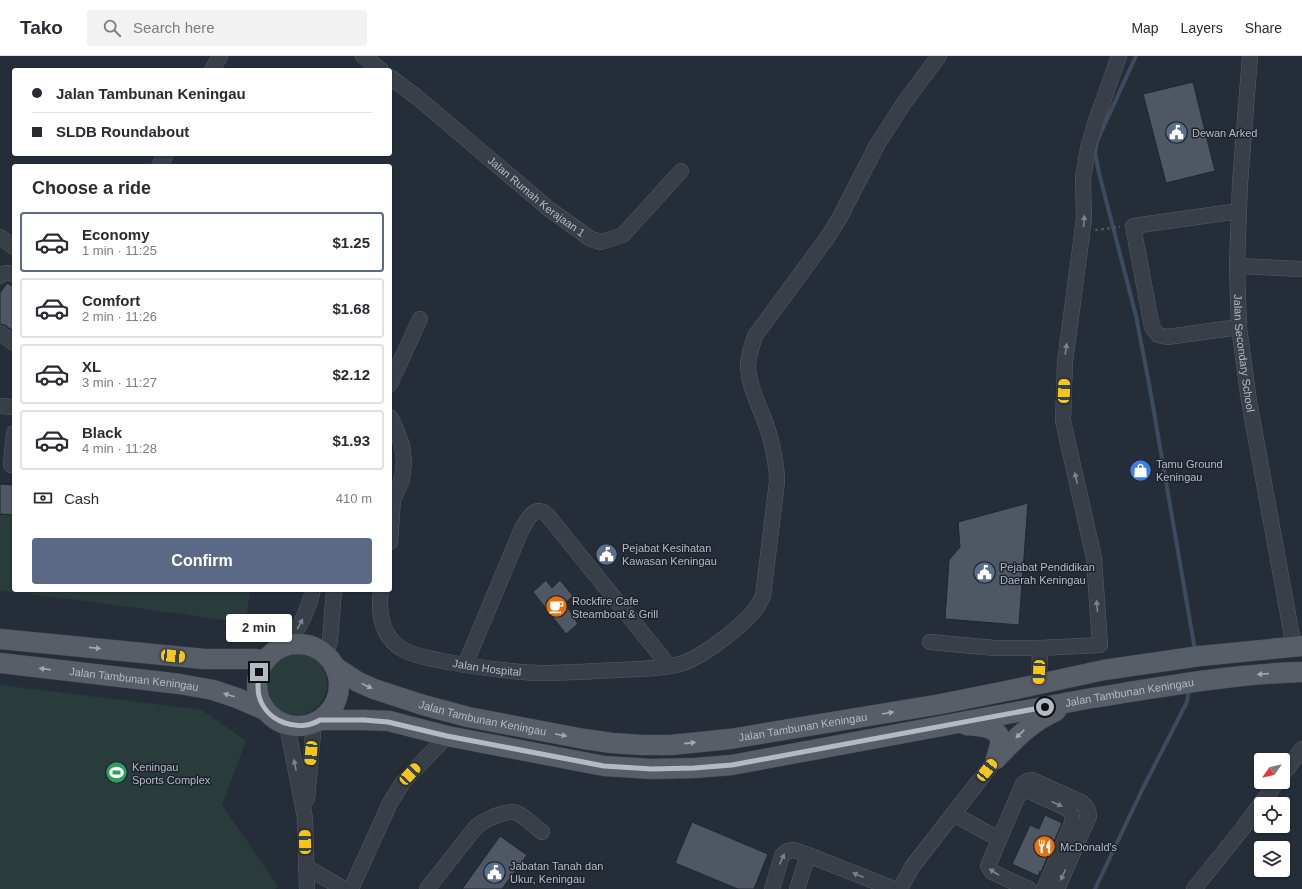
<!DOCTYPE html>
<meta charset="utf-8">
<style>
body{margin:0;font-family:Arial,sans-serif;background:#f2f2f3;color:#2b2b33;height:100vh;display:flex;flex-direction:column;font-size:15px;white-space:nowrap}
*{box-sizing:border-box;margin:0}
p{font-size:13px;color:#7c7c81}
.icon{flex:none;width:22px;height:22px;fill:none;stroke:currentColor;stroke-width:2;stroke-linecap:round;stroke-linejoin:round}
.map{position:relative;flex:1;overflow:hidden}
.drawer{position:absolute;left:12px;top:108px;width:380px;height:428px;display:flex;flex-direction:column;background:#fff;border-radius:4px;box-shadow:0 1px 3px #0004}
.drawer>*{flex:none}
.guide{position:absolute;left:12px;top:12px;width:380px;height:88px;border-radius:4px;box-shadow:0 1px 3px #0004;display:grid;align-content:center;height:88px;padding:0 20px;background:#fff}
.needle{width:26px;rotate:236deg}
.buttons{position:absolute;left:1254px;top:697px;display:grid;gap:8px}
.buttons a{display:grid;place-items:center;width:36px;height:36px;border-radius:4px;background:#fff;box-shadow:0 1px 3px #0004;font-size:20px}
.end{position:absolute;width:18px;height:18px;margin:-9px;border:5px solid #b4bac4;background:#111;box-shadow:0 0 0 2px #111}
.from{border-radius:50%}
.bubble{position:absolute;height:28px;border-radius:4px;background:#fff;box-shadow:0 1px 3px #0004;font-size:13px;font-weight:700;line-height:28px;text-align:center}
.car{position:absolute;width:12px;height:24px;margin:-12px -6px;border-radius:5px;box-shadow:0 0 3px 1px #0007;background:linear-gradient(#f5c518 24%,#345 0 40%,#f5c518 0 76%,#345 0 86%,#f5c518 0)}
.guide b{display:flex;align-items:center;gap:14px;height:38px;font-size:15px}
.guide b+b{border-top:1px solid #e1e1e2}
.guide i{width:10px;height:10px;background:#2b2b33}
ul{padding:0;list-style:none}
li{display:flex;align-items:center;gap:12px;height:60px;margin:0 8px 6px;padding:0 12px;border:2px solid #e1e1e2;border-radius:4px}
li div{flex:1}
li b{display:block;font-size:15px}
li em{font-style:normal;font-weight:700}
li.current{border-color:#5a6985}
li>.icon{width:36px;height:36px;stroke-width:1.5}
h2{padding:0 20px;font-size:18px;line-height:48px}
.pay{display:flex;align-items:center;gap:10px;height:44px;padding:0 20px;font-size:15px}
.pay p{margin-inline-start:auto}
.primary-button{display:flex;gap:8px;margin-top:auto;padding:8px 20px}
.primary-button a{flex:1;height:46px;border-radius:4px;background:#5a6985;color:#fff;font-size:16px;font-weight:700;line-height:46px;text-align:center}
header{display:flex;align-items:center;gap:24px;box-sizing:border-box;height:56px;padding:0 20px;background:#fff;border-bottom:1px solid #e1e1e2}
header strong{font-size:19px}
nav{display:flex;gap:22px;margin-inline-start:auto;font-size:14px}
.search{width:280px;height:36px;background:#f2f2f3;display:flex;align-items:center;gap:10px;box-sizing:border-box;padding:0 14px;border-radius:4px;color:#7c7c81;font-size:15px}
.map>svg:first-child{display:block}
.green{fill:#2a3b3b}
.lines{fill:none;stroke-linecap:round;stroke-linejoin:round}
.stream{stroke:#3d4b5f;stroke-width:4}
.building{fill:#4e5763;stroke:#20262f}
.minor-casing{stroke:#575d66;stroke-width:16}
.major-casing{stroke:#424851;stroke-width:21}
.path{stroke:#475658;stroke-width:2.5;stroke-dasharray:3 3;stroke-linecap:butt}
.minor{stroke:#383f48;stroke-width:15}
.major{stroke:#575e68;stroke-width:20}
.oneway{fill:#7c838c}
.oneway2{fill:#a1a8b2}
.route{stroke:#b4bac4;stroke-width:5}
.labels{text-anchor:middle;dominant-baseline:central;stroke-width:3;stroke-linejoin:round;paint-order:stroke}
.poi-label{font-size:11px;fill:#b4bac4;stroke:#1e242d;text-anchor:start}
.street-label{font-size:11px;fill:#b4bac4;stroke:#1e242d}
</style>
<header>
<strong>Tako</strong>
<div class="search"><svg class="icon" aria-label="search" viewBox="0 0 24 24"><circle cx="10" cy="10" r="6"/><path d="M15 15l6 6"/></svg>Search here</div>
<nav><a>Map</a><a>Layers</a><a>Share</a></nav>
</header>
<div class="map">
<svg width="1302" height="833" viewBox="0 0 1302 833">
<rect width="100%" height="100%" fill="#252d38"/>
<g class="green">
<path d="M0 458 14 459V534H250L246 567 79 544 0 535Z"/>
<circle cx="296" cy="628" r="31"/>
<path d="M0 629 202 654 246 685 222 749 278 830 275 833H0Z"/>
</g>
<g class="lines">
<g class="stream">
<path d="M1136 0 1097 85 1095 97 1099 117 1136 260 1150 333 1195 594"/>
<path d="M1095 833 1143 732 1187 646 1189 633"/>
</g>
</g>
<g class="building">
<path d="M1193 26 1215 115 1166 127 1143 38Z"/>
<path d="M7 227 14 231V276L5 269 0 268V237Z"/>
<path d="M0 428 14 429V459L0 458Z"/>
<path d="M1028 447 1019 569 945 563 949 504 960 491 958 466Z"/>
<path d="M546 524 552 532 560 524 573 540 565 547 578 568 566 578 533 536Z"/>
<path d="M1045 759 1062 767 1041 816 1040 815 1038 820 1012 808 1030 769 1039 773Z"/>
<path d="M692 766 768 798 754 833H738L675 807Z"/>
<path d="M500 780 527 799 502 833H462Z"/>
</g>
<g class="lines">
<defs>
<g id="minor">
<path d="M363 0 381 14"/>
<path id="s1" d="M1250 0 1240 127 1237 210 1239 271 1249 345 1294 591"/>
<path d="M212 14 220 0"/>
<path id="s2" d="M390 21 418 42 549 153 591 183 601 186 623 179 681 115"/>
<path d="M159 110 166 98"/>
<path d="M0 181 14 191"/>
<path d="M1237 210 1302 213"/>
<path d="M0 220C5 216 9 216 14 219"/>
<path d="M1239 271 1167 281 1158 279 1152 271 1133 170 1239 155"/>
<path d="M0 277 14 287"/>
<path d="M390 328 420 263"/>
<path d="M0 350 14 351"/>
<path d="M390 361 395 371 402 389 404 406 402 423 393 444 390 486"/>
<path d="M11 409 14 377"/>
<path id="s3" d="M381 534C378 557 381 580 402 593 413 600 429 602 442 605 475 611 508 616 541 617 566 617 592 615 617 614 636 613 666 613 683 607 704 600 744 569 757 551 759 548 761 544 763 540L777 426C777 411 774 396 770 381 764 357 749 335 748 310 748 300 752 290 755 280L827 182 839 163 877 89 904 47 939 0"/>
<path d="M930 586 995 592H1040L1100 589 1094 502 1063 365 1065 306 1084 163 1083 122 1088 92 1096 65 1119 0"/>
<path d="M276 595C282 589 288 583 294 577 304 565 309 549 313 534"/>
<path d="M326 599 330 584 334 534"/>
<path d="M465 609 521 475C527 463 536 446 549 461L669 610"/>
<path d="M1039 628 1040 592"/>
<path d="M287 669 305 762 307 833"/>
<path d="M1283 718 1302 693"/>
<path d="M1022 732 1066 752C1072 756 1073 760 1072 767L1044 833"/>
<path d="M307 743 314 667"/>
<path d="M953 758 999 783"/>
<path d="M306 811 344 833"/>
<path d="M351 833 390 747 403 726 447 680"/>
<path d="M427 833 476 771C484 764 507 753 517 757 526 761 534 770 542 776"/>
<path d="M772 833 782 800 787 795 794 794 808 799"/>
<path d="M797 833 808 799 894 833"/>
<path d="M900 833 912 811 996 703"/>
<path d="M1029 833 992 816 988 810 1023 728 1027 725 1032 724 1081 746C1086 750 1089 753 1089 760L1057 833"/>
<path d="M1194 833 1243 772 1277 726"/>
</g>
<g id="major">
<path d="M0 583 204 603H252L266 604"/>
<circle cx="298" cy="629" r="41"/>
<path id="s4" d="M0 607 180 628 213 634 237 642 265 654"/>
<path id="s5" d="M334 610 358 626 374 633 423 649 468 661 584 683 612 687 641 689H671L730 683 941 648 1011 634 1104 614 1200 600 1302 590"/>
<path id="s6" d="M320 664H364L389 665 447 680 604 710 652 713 695 712 732 709 1092 642C1161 631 1232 618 1302 616"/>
<path d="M966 669C977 670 998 670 1000 684 1001 690 997 698 996 703"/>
<path d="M996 703C1014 684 1031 666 1056 655"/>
</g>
</defs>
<use href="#minor" class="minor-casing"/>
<use href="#major" class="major-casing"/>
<path class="path" d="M1095 174 1120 171"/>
<use href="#minor" class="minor"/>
<use href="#major" class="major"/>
</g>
<defs><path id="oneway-solid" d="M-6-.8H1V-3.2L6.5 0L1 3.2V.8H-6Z"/></defs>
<g class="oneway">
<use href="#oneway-solid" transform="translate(1084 165) rotate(-86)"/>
<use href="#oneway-solid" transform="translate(1066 293) rotate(-82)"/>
<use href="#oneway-solid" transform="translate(1076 422) rotate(-103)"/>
<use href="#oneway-solid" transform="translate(1097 550) rotate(-95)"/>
<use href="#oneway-solid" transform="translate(300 568) rotate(-61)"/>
<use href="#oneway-solid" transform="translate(295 709) rotate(-101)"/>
<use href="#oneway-solid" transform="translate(1057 748) rotate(24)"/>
<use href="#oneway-solid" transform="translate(782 803) rotate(-65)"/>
<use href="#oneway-solid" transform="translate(994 816) rotate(-147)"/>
<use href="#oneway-solid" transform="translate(858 819) rotate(-158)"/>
<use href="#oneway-solid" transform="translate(1063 819) rotate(114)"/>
</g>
<g class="oneway2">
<use href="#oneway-solid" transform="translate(95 592) rotate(6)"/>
<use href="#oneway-solid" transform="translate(45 613) rotate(-173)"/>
<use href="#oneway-solid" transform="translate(1263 618) rotate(176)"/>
<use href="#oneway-solid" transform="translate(367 630) rotate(26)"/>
<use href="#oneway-solid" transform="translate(229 639) rotate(-162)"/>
<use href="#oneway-solid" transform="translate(888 657) rotate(-10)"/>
<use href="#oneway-solid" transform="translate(1020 678) rotate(136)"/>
<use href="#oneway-solid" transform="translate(561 679) rotate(11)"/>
<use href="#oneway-solid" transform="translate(690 687) rotate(-6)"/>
</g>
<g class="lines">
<path class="route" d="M259 616C258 624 257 632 259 640 266 666 298 677 320 664H364L388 666 447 680 604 710 652 713 694 712 732 709 1045 651"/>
</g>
<defs>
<symbol id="civic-disc" viewBox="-11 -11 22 22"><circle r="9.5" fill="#5c6f8a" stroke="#1e242d"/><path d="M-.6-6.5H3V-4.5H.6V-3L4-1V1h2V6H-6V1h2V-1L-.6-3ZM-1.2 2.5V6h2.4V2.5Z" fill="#fff"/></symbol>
<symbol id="shop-disc" viewBox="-11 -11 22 22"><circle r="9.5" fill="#3f7fe0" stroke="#1e242d"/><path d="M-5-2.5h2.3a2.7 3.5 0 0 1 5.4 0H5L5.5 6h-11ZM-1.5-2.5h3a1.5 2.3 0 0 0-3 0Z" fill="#fff"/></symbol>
<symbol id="cafe-disc" viewBox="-11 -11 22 22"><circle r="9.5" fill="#e8710a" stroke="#1e242d"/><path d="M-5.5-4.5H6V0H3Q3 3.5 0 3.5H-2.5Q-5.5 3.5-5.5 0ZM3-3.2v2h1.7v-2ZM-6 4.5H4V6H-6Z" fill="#fff"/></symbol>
<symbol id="stadium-disc" viewBox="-11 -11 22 22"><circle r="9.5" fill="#2e9e5b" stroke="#1e242d"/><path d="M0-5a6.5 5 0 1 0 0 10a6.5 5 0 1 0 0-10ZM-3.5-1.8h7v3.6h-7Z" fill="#fff"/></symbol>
<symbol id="restaurant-disc" viewBox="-11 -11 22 22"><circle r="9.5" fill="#e8710a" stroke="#1e242d"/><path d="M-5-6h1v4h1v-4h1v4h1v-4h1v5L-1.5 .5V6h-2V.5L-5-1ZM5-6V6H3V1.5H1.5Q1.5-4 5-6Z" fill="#fff"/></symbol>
</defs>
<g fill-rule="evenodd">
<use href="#civic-disc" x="1164" y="64" width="25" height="25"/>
<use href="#shop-disc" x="1128" y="402" width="25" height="25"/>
<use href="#civic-disc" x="594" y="486" width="25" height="25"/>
<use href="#civic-disc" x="972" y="504" width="25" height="25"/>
<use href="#cafe-disc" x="544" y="538" width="25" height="25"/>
<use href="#stadium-disc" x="104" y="704" width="25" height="25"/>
<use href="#restaurant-disc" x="1032" y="778" width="25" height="25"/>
<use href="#civic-disc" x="482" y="804" width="25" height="25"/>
</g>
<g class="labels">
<g class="poi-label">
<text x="1192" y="77">Dewan Arked</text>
<text x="1156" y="408">Tamu Ground<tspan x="1156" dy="13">Keningau</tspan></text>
<text x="622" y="492">Pejabat Kesihatan<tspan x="622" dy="13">Kawasan Keningau</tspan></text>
<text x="1000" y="511">Pejabat Pendidikan<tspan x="1000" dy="13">Daerah Keningau</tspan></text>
<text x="572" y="545">Rockfire Cafe<tspan x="572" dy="13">Steamboat &amp; Grill</tspan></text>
<text x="132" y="711">Keningau<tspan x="132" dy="13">Sports Complex</tspan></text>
<text x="1060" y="791">McDonald's</text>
<text x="510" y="810">Jabatan Tanah dan<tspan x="510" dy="13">Ukur, Keningau</tspan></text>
</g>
<g class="street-label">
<text stroke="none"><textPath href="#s2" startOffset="189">Jalan Rumah Kerajaan 1</textPath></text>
<text stroke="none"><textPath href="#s1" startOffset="298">Jalan Secondary School</textPath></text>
<text stroke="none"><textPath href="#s3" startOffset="154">Jalan Hospital</textPath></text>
<text stroke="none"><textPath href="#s4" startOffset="135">Jalan Tambunan Keningau</textPath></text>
<text stroke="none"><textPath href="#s6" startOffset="821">Jalan Tambunan Keningau</textPath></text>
<text stroke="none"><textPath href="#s5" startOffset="159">Jalan Tambunan Keningau</textPath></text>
<text stroke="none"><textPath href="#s5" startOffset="483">Jalan Tambunan Keningau</textPath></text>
</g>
</g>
</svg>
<div class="buttons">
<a><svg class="needle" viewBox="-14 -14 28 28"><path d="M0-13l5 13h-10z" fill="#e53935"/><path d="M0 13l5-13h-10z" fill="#7c7c81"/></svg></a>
<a><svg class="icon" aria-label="locate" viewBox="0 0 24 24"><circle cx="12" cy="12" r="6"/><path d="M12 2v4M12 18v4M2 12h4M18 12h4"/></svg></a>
<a><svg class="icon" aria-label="layers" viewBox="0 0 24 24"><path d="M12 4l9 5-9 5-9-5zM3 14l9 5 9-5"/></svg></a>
</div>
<i class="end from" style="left:1045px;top:651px"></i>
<i class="end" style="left:259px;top:616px"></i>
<div class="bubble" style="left:226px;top:558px;width:66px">2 min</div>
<i class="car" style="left:1064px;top:335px;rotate:2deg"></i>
<i class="car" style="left:173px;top:600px;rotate:96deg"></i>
<i class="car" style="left:1039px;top:616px;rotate:183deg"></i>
<i class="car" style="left:311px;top:697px;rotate:185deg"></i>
<i class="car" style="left:987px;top:714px;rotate:38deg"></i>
<i class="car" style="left:410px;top:718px;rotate:43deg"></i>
<i class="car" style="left:305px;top:786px;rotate:358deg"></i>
<div class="guide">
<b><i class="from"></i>Jalan Tambunan Keningau</b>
<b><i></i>SLDB Roundabout</b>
</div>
<section class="drawer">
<h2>Choose a ride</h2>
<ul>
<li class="current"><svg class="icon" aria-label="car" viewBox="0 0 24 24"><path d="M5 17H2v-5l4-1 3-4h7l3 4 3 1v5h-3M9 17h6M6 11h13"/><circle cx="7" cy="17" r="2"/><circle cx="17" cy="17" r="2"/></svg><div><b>Economy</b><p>1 min · 11:25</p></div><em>$1.25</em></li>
<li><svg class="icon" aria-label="car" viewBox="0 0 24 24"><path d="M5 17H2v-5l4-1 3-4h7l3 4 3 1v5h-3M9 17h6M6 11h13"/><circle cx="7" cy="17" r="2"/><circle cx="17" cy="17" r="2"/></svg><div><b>Comfort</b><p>2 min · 11:26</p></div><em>$1.68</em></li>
<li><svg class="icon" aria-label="car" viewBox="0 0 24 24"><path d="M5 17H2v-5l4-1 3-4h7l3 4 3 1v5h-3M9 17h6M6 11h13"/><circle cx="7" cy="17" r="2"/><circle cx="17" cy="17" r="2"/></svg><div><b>XL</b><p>3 min · 11:27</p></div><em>$2.12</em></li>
<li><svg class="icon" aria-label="car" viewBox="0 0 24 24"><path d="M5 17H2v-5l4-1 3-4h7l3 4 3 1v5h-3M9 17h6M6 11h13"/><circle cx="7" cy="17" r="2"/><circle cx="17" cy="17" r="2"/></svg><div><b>Black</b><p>4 min · 11:28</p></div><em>$1.93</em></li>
</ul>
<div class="pay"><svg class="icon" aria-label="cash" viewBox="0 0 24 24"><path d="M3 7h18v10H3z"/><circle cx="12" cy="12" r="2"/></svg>Cash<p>410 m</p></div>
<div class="primary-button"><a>Confirm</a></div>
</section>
</div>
